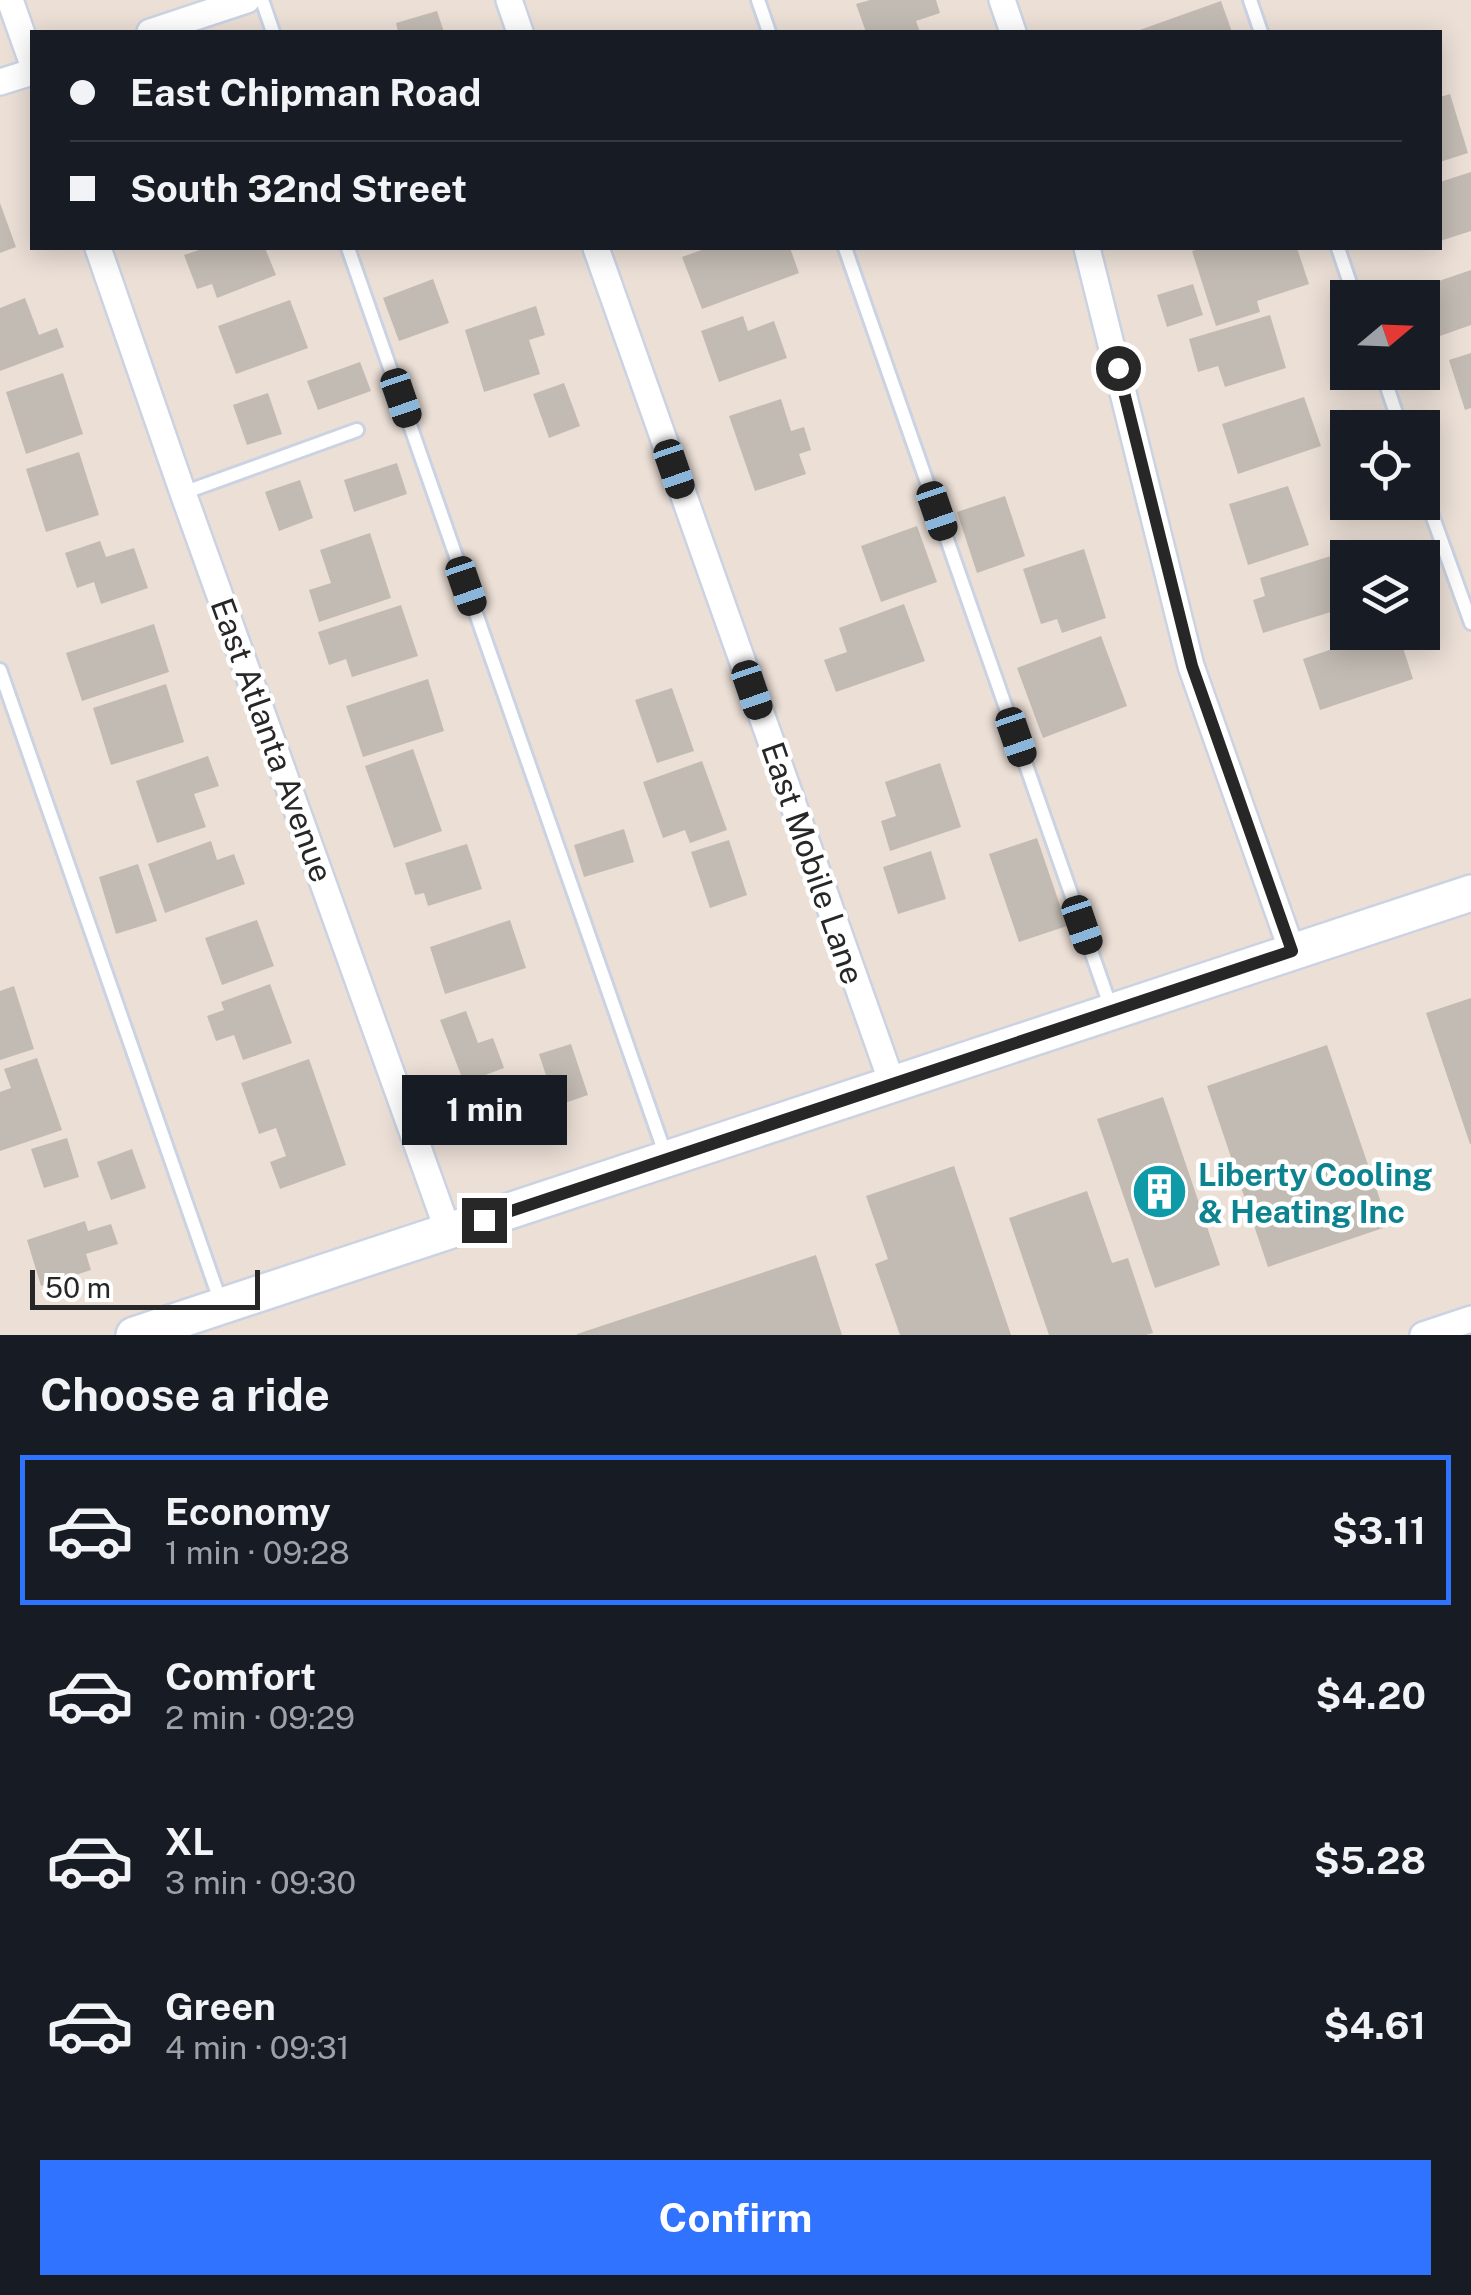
<!DOCTYPE html>
<meta charset="utf-8">
<style>
body{margin:0;font-family:"Public Sans",sans-serif;background:#20242c;color:#f1f3f6;height:100vh;display:flex;flex-direction:column;font-size:38px;white-space:nowrap}
*{box-sizing:border-box;margin:0}
p{font-size:32px;color:#9ea1a6}
.icon{flex:none;width:55px;height:55px;fill:none;stroke:currentColor;stroke-width:2;stroke-linecap:round;stroke-linejoin:round}
.map{position:relative;height:1335px;overflow:hidden}
.drawer{display:flex;flex-direction:column;background:#171b24;flex:1}
.drawer>*{flex:none}
.banner{position:absolute;left:30px;top:30px;width:1412px;height:220px;border-radius:0px;box-shadow:0 5px 25px #0003;display:grid;align-content:center;height:220px;padding:0 40px;background:#171b24}
.needle{width:65px;rotate:71deg}
.tools{position:absolute;left:1330px;top:280px;display:grid;gap:20px}
.tools a{display:grid;place-items:center;width:110px;height:110px;border-radius:0px;background:#171b24;box-shadow:0 5px 25px #0003;font-size:50px}
.scale{position:absolute;left:30px;bottom:25px;width:230px;box-sizing:border-box;padding-left:10px;border:5px solid #272727;border-top:0;font-size:28px;line-height:35px;white-space:nowrap;color:#272727;-webkit-text-stroke:8px #fff;paint-order:stroke}
.end{position:absolute;width:45px;height:45px;margin:-22px;border:12px solid #272727;background:#fff;box-shadow:0 0 0 5px #fff}
.from{border-radius:50%}
.bubble{position:absolute;height:70px;border-radius:0px;background:#171b24;box-shadow:0 5px 25px #0003;font-size:32px;font-weight:700;line-height:70px;text-align:center}
.car{position:absolute;width:30px;height:60px;margin:-30px -15px;border-radius:12px;box-shadow:0 0 8px 2px #0007;background:linear-gradient(#222 24%,#8ab4d8 0 40%,#222 0 76%,#8ab4d8 0 86%,#222 0)}
.banner b{display:flex;align-items:center;gap:35px;height:95px;font-size:38px}
.banner b+b{border-top:2px solid #363941}
.banner i{width:25px;height:25px;background:#f1f3f6}
ul{padding:0;list-style:none}
li{display:flex;align-items:center;gap:30px;height:150px;margin:0 20px 15px;padding:0 20px;border:5px solid transparent;border-radius:0px}
li div{flex:1}
li b{display:block;font-size:38px}
li em{font-style:normal;font-weight:700}
li.active{border-color:#2f73ff}
li>.icon{width:90px;height:90px;stroke-width:1.5}
h2{padding:0 40px;font-size:45px;line-height:120px}
.cta{display:flex;gap:20px;margin-top:auto;padding:20px 40px}
.cta a{flex:1;height:115px;border-radius:0px;background:#2f73ff;color:#fff;font-size:40px;font-weight:700;line-height:115px;text-align:center}
.map>svg:first-child{display:block}
.building{fill:#c2bbb3}
.lines{fill:none;stroke-linecap:round;stroke-linejoin:round}
.service-casing{stroke:#cbd3e2;stroke-width:18}
.minor-casing{stroke:#cbd3e2;stroke-width:30}
.secondary-casing{stroke:#cbd3e2;stroke-width:40}
.service{stroke:#fff;stroke-width:12}
.minor{stroke:#fff;stroke-width:25}
.secondary{stroke:#fff;stroke-width:35}
.route{stroke:#272727;stroke-width:12}
.labels{text-anchor:middle;dominant-baseline:central;stroke-width:9;stroke-linejoin:round;paint-order:stroke}
.street-label{font-size:32px;fill:#272727;stroke:#fff}
.culture-label{font-size:32px;font-weight:bold;fill:#0d838f;stroke:#fff;text-anchor:start}
</style>
<div class="map">
<svg width="1471" height="1335" viewBox="0 0 1471 1335">
<rect width="100%" height="100%" fill="#ebdfd6"/>
<g class="building">
<path d="M870 0H936L940 13 916 21 920 32H866L856 4Z"/>
<path d="M1221 1 1232 32H1134Z"/>
<path d="M437 11 444 32H398L396 23Z"/>
<path d="M1450 94 1468 153 1440 162V97Z"/>
<path d="M1471 172V231L1440 241V182Z"/>
<path d="M0 203 16 247 0 253Z"/>
<path d="M205 248H265L276 275 217 298 212 284 197 289 184 255Z"/>
<path d="M707 248H790L799 273 702 309 682 257Z"/>
<path d="M1203 248H1297L1309 284 1257 301 1260 312 1216 326 1192 251Z"/>
<path d="M1471 270V325L1440 336 1424 286Z"/>
<path d="M433 279 449 323 399 341 383 298Z"/>
<path d="M1193 284 1203 315 1167 327 1157 295Z"/>
<path d="M25 298 39 335 57 328 64 347 0 371V308Z"/>
<path d="M290 300 308 348 236 374 218 326Z"/>
<path d="M536 306 545 335 529 340 540 374 484 392 465 330Z"/>
<path d="M1270 315 1286 368 1225 387 1218 366 1198 372 1189 339Z"/>
<path d="M743 316 748 331 774 321 787 358 719 382 701 331Z"/>
<path d="M1471 353V408L1465 410 1449 360Z"/>
<path d="M360 362 371 391 318 410 307 381Z"/>
<path d="M63 373 83 434 26 454 6 392Z"/>
<path d="M564 383 580 426 549 438 533 394Z"/>
<path d="M268 393 282 434 247 445 233 405Z"/>
<path d="M1304 397 1321 446 1238 474 1222 424Z"/>
<path d="M781 399 791 431 804 427 811 450 799 454 806 474 755 491 729 416Z"/>
<path d="M79 452 99 515 46 532 26 469Z"/>
<path d="M397 463 407 494 354 512 344 480Z"/>
<path d="M300 480 313 518 279 531 265 492Z"/>
<path d="M1288 486 1309 545 1248 565 1229 504Z"/>
<path d="M1005 496 1025 556 977 573 957 512Z"/>
<path d="M917 526 937 582 881 602 861 546Z"/>
<path d="M370 533 391 598 319 622 309 590 331 583 320 550Z"/>
<path d="M100 541 106 557 134 548 148 588 101 604 94 582 77 588 65 553Z"/>
<path d="M1084 549 1106 618 1062 633 1057 619 1041 624 1023 569Z"/>
<path d="M1331 556 1347 607 1263 633 1253 600 1265 596 1260 578Z"/>
<path d="M904 604 925 661 836 692 824 660 847 652 839 628Z"/>
<path d="M401 605 418 656 352 677 346 659 329 665 318 632Z"/>
<path d="M154 624 169 672 82 701 66 653Z"/>
<path d="M1382 632H1398L1413 679 1320 710 1303 659Z"/>
<path d="M1101 636 1127 706 1043 738 1017 668Z"/>
<path d="M428 679 444 731 363 757 346 706Z"/>
<path d="M166 684 184 742 111 765 93 708Z"/>
<path d="M672 688 694 751 657 763 635 700Z"/>
<path d="M413 749 442 831 394 848 365 766Z"/>
<path d="M208 756 219 786 194 794 206 827 157 843 136 781Z"/>
<path d="M702 761 727 830 690 843 685 830 663 838 643 782Z"/>
<path d="M940 763 961 827 890 851 881 821 896 816 885 782Z"/>
<path d="M624 829 634 862 584 877 574 845Z"/>
<path d="M1037 838 1067 926 1019 942 989 854Z"/>
<path d="M729 840 747 895 710 908 691 852Z"/>
<path d="M211 841 217 860 234 854 245 884 165 913 148 864Z"/>
<path d="M467 844 482 889 428 906 424 893 415 895 405 863Z"/>
<path d="M931 851 946 899 898 914 883 867Z"/>
<path d="M138 864 157 921 116 934 99 877Z"/>
<path d="M257 920 274 966 222 985 205 938Z"/>
<path d="M510 920 526 968 445 994 430 947Z"/>
<path d="M270 984 292 1043 243 1060 234 1035 216 1041 207 1016 224 1010 221 1002Z"/>
<path d="M14 986 34 1049 0 1060V991Z"/>
<path d="M1471 998V1144H1470L1426 1013Z"/>
<path d="M466 1011 478 1043 493 1038 504 1068 464 1083 440 1020Z"/>
<path d="M571 1044 588 1095 556 1106 539 1054Z"/>
<path d="M1327 1045 1389 1226 1268 1267 1207 1086Z"/>
<path d="M37 1058 62 1130 0 1151V1092L11 1088 4 1069Z"/>
<path d="M309 1059 346 1165 280 1189 270 1162 286 1156 276 1128 259 1134 241 1083Z"/>
<path d="M1163 1097 1220 1265 1155 1288 1097 1119Z"/>
<path d="M67 1138 79 1177 44 1188 31 1149Z"/>
<path d="M132 1149 146 1188 111 1200 97 1162Z"/>
<path d="M954 1166 1011 1335H900L875 1264 888 1259 866 1196Z"/>
<path d="M1087 1191 1112 1263 1128 1258 1153 1333 1146 1335H1049L1009 1218Z"/>
<path d="M85 1221 88 1231 111 1224 118 1244 86 1254 91 1270 41 1286 27 1240Z"/>
<path d="M816 1255 842 1335H577V1334Z"/>
</g>
<g class="lines">
<defs>
<g id="service">
<path d="M262 0 273 32"/>
<path d="M758 0 769 32"/>
<path d="M1250 0 1261 32"/>
<path d="M348 248 666 1156"/>
<path d="M845 248 1111 1008"/>
<path d="M1338 248 1355 298"/>
<path d="M1382 372 1401 428"/>
<path d="M1422 487 1471 623"/>
<path d="M183 493 357 430"/>
<path d="M0 670 221 1303"/>
</g>
<g id="minor">
<path d="M10 0 32 62"/>
<path d="M509 0 520 32"/>
<path d="M1002 0 1013 32"/>
<path d="M150 32 247 0"/>
<path d="M0 82 32 72"/>
<path d="M98 248 183 493 448 1231"/>
<path d="M596 248 892 1083"/>
<path d="M1087 248 1191 666 1292 951"/>
<path d="M1423 1335 1471 1319"/>
</g>
<path id="secondary" d="M134 1335 1471 893"/>
</defs>
<use href="#service" class="service-casing"/>
<use href="#minor" class="minor-casing"/>
<use href="#secondary" class="secondary-casing"/>
<use href="#service" class="service"/>
<use href="#minor" class="minor"/>
<use href="#secondary" class="secondary"/>
</g>
<g class="lines">
<path class="route" d="M484 1220 1292 951 1192 666 1118 368"/>
</g>
<defs>
<symbol id="building-disc" viewBox="-11 -11 22 22"><circle r="9.5" fill="#0f9aa8" stroke="#fff"/><path d="M-4-6H4V6H1V3H-1V6H-4ZM-2.5-4.3h1.7v1.8h-1.7ZM.8-4.3h1.7v1.8H.8ZM-2.5-1h1.7V.8h-1.7ZM.8-1h1.7V.8H.8Z" fill="#fff"/></symbol>
</defs>
<g fill-rule="evenodd">
<use href="#building-disc" x="1128" y="1160" width="63" height="63"/>
</g>
<g class="labels">
<g class="street-label">
<text transform="translate(272 740) rotate(70)">East Atlanta Avenue</text>
<text transform="translate(813 863) rotate(71)">East Mobile Lane</text>
</g>
<g class="culture-label">
<text x="1198" y="1174">Liberty Cooling<tspan x="1198" dy="37">&amp; Heating Inc</tspan></text>
</g>
</g>
</svg>
<div class="tools">
<a><svg class="needle" viewBox="-14 -14 28 28"><path d="M0-13l5 13h-10z" fill="#e53935"/><path d="M0 13l5-13h-10z" fill="#9ea1a6"/></svg></a>
<a><svg class="icon" aria-label="locate" viewBox="0 0 24 24"><circle cx="12" cy="12" r="6"/><path d="M12 2v4M12 18v4M2 12h4M18 12h4"/></svg></a>
<a><svg class="icon" aria-label="layers" viewBox="0 0 24 24"><path d="M12 4l9 5-9 5-9-5zM3 14l9 5 9-5"/></svg></a>
</div>
<div class="scale">50 m</div>
<i class="end from" style="left:1118px;top:368px"></i>
<i class="end" style="left:484px;top:1220px"></i>
<div class="bubble" style="left:402px;top:1075px;width:165px">1 min</div>
<i class="car" style="left:401px;top:398px;rotate:161deg"></i>
<i class="car" style="left:674px;top:469px;rotate:161deg"></i>
<i class="car" style="left:937px;top:511px;rotate:161deg"></i>
<i class="car" style="left:466px;top:586px;rotate:161deg"></i>
<i class="car" style="left:752px;top:690px;rotate:161deg"></i>
<i class="car" style="left:1016px;top:737px;rotate:161deg"></i>
<i class="car" style="left:1082px;top:925px;rotate:161deg"></i>
<div class="banner">
<b><i class="from"></i>East Chipman Road</b>
<b><i></i>South 32nd Street</b>
</div>
</div>
<section class="drawer">
<h2>Choose a ride</h2>
<ul>
<li class="active"><svg class="icon" aria-label="car" viewBox="0 0 24 24"><path d="M5 17H2v-5l4-1 3-4h7l3 4 3 1v5h-3M9 17h6M6 11h13"/><circle cx="7" cy="17" r="2"/><circle cx="17" cy="17" r="2"/></svg><div><b>Economy</b><p>1 min · 09:28</p></div><em>$3.11</em></li>
<li><svg class="icon" aria-label="car" viewBox="0 0 24 24"><path d="M5 17H2v-5l4-1 3-4h7l3 4 3 1v5h-3M9 17h6M6 11h13"/><circle cx="7" cy="17" r="2"/><circle cx="17" cy="17" r="2"/></svg><div><b>Comfort</b><p>2 min · 09:29</p></div><em>$4.20</em></li>
<li><svg class="icon" aria-label="car" viewBox="0 0 24 24"><path d="M5 17H2v-5l4-1 3-4h7l3 4 3 1v5h-3M9 17h6M6 11h13"/><circle cx="7" cy="17" r="2"/><circle cx="17" cy="17" r="2"/></svg><div><b>XL</b><p>3 min · 09:30</p></div><em>$5.28</em></li>
<li><svg class="icon" aria-label="car" viewBox="0 0 24 24"><path d="M5 17H2v-5l4-1 3-4h7l3 4 3 1v5h-3M9 17h6M6 11h13"/><circle cx="7" cy="17" r="2"/><circle cx="17" cy="17" r="2"/></svg><div><b>Green</b><p>4 min · 09:31</p></div><em>$4.61</em></li>
</ul>
<div class="cta"><a>Confirm</a></div>
</section>
